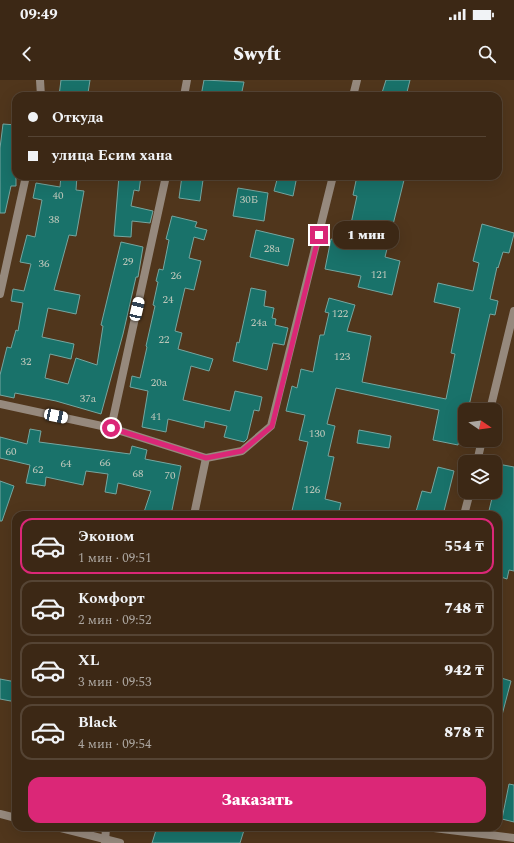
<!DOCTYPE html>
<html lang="ru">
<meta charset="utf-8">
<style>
body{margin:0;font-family:Spectral,serif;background:#473422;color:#f1f3f6;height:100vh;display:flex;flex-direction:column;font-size:15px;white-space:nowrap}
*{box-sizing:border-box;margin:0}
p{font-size:13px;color:#aca6a0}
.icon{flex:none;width:22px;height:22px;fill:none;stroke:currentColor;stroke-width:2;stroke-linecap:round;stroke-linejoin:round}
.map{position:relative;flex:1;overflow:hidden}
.panel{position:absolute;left:12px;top:431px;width:490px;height:320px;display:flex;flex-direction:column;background:#3c2815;border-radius:12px;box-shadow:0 4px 16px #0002,0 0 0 1px #554434}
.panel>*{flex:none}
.guide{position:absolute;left:12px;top:12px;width:490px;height:88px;border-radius:12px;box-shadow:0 4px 16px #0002,0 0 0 1px #554434;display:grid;align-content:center;height:88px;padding:0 16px;background:#3c2815}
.needle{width:26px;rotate:103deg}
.tools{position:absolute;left:458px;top:323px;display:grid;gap:8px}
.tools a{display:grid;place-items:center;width:44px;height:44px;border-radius:8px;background:#3c2815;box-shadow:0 4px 16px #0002,0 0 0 1px #554434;font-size:20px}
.end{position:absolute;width:18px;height:18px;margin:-9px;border:5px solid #db2777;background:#fff;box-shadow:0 0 0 2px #fff}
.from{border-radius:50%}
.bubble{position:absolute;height:28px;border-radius:12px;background:#3c2815;box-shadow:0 4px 16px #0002,0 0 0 1px #554434;font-size:13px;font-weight:800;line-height:28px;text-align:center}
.car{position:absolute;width:12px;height:24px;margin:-12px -6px;border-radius:5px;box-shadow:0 0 3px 1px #0007;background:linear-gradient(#fff 24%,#345 0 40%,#fff 0 76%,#345 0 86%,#fff 0)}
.guide b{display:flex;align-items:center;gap:14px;height:38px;font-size:15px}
.guide b+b{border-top:1px solid #554434}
.guide i{width:10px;height:10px;background:#f1f3f6}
ul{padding:7px 0 0;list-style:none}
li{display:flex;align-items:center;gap:12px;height:56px;margin:0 8px 6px;padding:0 8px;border:2px solid #554434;border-radius:12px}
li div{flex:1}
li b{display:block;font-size:15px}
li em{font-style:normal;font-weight:800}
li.current{border-color:#db2777}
li>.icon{width:36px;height:36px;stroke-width:1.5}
.cta{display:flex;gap:8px;margin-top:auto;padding:8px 16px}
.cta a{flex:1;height:46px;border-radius:12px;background:#db2777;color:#fff;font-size:16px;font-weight:800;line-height:46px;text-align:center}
.status{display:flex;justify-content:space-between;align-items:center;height:28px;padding:0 20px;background:#3c2815;direction:ltr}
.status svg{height:11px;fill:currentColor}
header{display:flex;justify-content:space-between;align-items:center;height:52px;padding:0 16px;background:#3c2815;font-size:18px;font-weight:800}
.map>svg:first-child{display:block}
.building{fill:#19726a;stroke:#75a6a0}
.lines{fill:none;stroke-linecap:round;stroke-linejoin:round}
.street{stroke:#96897d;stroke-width:8}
.route{stroke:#db2777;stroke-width:5}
.labels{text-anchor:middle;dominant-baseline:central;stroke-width:3;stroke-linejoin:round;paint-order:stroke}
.number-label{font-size:11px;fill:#bcc6b9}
</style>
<div class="status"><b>09:49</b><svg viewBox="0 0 49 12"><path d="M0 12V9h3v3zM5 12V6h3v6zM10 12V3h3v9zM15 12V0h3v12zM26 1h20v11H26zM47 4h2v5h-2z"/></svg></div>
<header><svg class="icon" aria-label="back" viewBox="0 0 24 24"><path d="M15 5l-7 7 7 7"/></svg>Swyft<svg class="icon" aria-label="search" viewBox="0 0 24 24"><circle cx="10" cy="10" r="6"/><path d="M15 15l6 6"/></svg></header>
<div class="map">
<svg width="514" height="763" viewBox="0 0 514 763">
<rect width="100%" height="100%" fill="#50361c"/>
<g class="building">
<path d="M61 0H90L88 13H85V16H59Z"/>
<path d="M204 0 244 2 241 16H201Z"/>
<path d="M386 0H410L406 16H381Z"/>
<path d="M3 44 16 45V106H11L5 133H0V68Z"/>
<path d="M61 96H77L76 110 84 111 76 156 69 155 54 210 80 215 76 234 48 228 42 257 74 264 71 279 50 274 45 298 68 304 76 278 97 285 103 246 101 245 121 162 143 167 138 197H136L123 254 101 334 56 321 15 313 14 318 0 315V295L7 267 11 268 16 250 18 251 23 223 11 221 13 209 24 211 31 184 20 182 27 155 35 157 42 120 33 118 36 103 60 107Z"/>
<path d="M119 96H141L139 111 134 110 131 126 153 131 150 143 132 141 131 157 114 156Z"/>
<path d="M182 96 203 100 200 121 179 118Z"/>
<path d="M278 96H297L293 116 274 111Z"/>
<path d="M357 96H405L385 177 400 181 392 215 358 207 361 196 325 189 331 159 347 162 357 116 353 115Z"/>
<path d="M238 108 268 113 264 141 233 136Z"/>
<path d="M172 136 197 142 195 147 207 150 204 160 194 157 189 178 201 181 194 210 185 208 175 251 182 253 178 269 213 279 209 291 191 286 183 320 230 331 235 311 262 317 259 331 254 330 247 359 244 362 224 357 227 346 205 341 204 348 168 339 166 352 142 347 148 311 130 307 132 296 140 298 147 267 146 266 155 226 153 225 158 202 156 201 159 189 163 190 169 160 166 159Z"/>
<path d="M482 144 514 153V154L509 173 503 172 498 188 497 187 490 219 498 221 495 235 490 234 468 330H465V344L462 343 458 365 433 360 439 330 336 308 327 344 335 346 328 376 334 377 325 419 341 423 338 435H291L308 362 299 360 305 335 286 331 292 306 297 308 301 289 313 292 320 255H324L329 233 325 232 329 218 355 225 347 251 371 256 362 302 446 319 455 274 451 273 460 228 434 222 438 203 473 211 479 183 473 181Z"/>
<path d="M256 150 294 159 288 186 250 177Z"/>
<path d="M251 208 266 211 264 226 274 228 272 238 276 239 275 245 288 248 284 265 273 263 267 290 233 281 237 262 239 263Z"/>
<path d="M30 349 41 351 39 362 130 374 132 366 147 370 145 379 181 386 171 435H143L151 411 118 403 116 414 105 412 108 394 86 391 83 405 46 397 45 406 26 403 30 385 0 378V357L27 364Z"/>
<path d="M359 350 391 356 389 368 357 363Z"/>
<path d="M498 384 514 387V491L509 490 507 499 498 496V435H488L493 414 495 415V395Z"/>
<path d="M438 387 454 391 443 435H415L422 411 431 413Z"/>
<path d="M0 401 14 406 2 441H0Z"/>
<path d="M498 597 511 601 502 635 498 634Z"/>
<path d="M0 599 16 602V622L0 619Z"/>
<path d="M509 704 514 705V742L502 739Z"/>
<path d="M157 747H245L240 763H152Z"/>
</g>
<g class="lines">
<g class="street">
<path d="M40 0 41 16"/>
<path d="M184 16 187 0"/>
<path d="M353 16 357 0"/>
<path d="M0 214 26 96"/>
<path d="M0 324 111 348 206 378"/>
<path d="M490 330 514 231"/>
<path d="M111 348 166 96"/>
<path d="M477 382 482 360"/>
<path d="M194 435 206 378 242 371 271 346 333 96"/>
<path d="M464 435 470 412"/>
<path d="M0 734 16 738"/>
<path d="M57 747 120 763"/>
<path d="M426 747 514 758"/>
<path d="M105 763 106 747"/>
</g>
</g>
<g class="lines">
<path class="route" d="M111 348 206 378 242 371 272 346 319 155"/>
</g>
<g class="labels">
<g class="number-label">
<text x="58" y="115">40</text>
<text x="249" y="119">30Б</text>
<text x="54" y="139">38</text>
<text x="272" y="168">28а</text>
<text x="128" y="181">29</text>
<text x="44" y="183">36</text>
<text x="379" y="194">121</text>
<text x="176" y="195">26</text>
<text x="168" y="219">24</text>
<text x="340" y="233">122</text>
<text x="259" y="242">24а</text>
<text x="164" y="259">22</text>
<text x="342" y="276">123</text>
<text x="26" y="281">32</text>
<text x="159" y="302">20а</text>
<text x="88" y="318">37а</text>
<text x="156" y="336">41</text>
<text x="317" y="353">130</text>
<text x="11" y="371">60</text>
<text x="105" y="382">66</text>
<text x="66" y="383">64</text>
<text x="38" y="389">62</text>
<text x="138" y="393">68</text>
<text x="170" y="395">70</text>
<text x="312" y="409">126</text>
</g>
</g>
</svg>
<div class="tools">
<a><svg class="needle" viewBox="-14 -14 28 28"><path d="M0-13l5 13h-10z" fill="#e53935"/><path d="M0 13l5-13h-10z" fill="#aca6a0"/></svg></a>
<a><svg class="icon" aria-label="layers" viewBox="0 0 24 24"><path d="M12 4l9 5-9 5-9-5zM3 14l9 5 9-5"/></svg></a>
</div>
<i class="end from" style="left:111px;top:348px"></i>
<i class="end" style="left:319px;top:155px"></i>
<div class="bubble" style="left:333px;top:141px;width:66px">1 мин</div>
<i class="car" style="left:137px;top:229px;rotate:13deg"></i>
<i class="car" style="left:56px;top:336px;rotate:102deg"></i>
<div class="guide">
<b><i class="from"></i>Откуда</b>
<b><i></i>улица Есим хана</b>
</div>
<section class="panel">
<ul>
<li class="current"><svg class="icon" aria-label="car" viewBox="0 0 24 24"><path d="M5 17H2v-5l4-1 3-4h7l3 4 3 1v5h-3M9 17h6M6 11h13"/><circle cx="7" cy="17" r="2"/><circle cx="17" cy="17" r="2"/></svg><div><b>Эконом</b><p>1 мин · 09:51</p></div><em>554 ₸</em></li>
<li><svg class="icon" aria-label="car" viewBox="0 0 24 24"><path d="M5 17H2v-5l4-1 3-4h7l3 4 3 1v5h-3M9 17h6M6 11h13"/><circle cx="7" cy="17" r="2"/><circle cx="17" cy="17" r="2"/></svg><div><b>Комфорт</b><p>2 мин · 09:52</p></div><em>748 ₸</em></li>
<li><svg class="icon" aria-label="car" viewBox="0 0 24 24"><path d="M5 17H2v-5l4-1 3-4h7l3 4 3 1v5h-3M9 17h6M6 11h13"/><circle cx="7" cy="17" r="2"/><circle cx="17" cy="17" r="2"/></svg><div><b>XL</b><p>3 мин · 09:53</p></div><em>942 ₸</em></li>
<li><svg class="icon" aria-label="car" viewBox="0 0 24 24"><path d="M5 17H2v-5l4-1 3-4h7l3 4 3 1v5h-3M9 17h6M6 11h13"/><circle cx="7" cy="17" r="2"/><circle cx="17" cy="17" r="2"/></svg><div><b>Black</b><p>4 мин · 09:54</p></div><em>878 ₸</em></li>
</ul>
<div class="cta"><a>Заказать</a></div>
</section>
</div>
